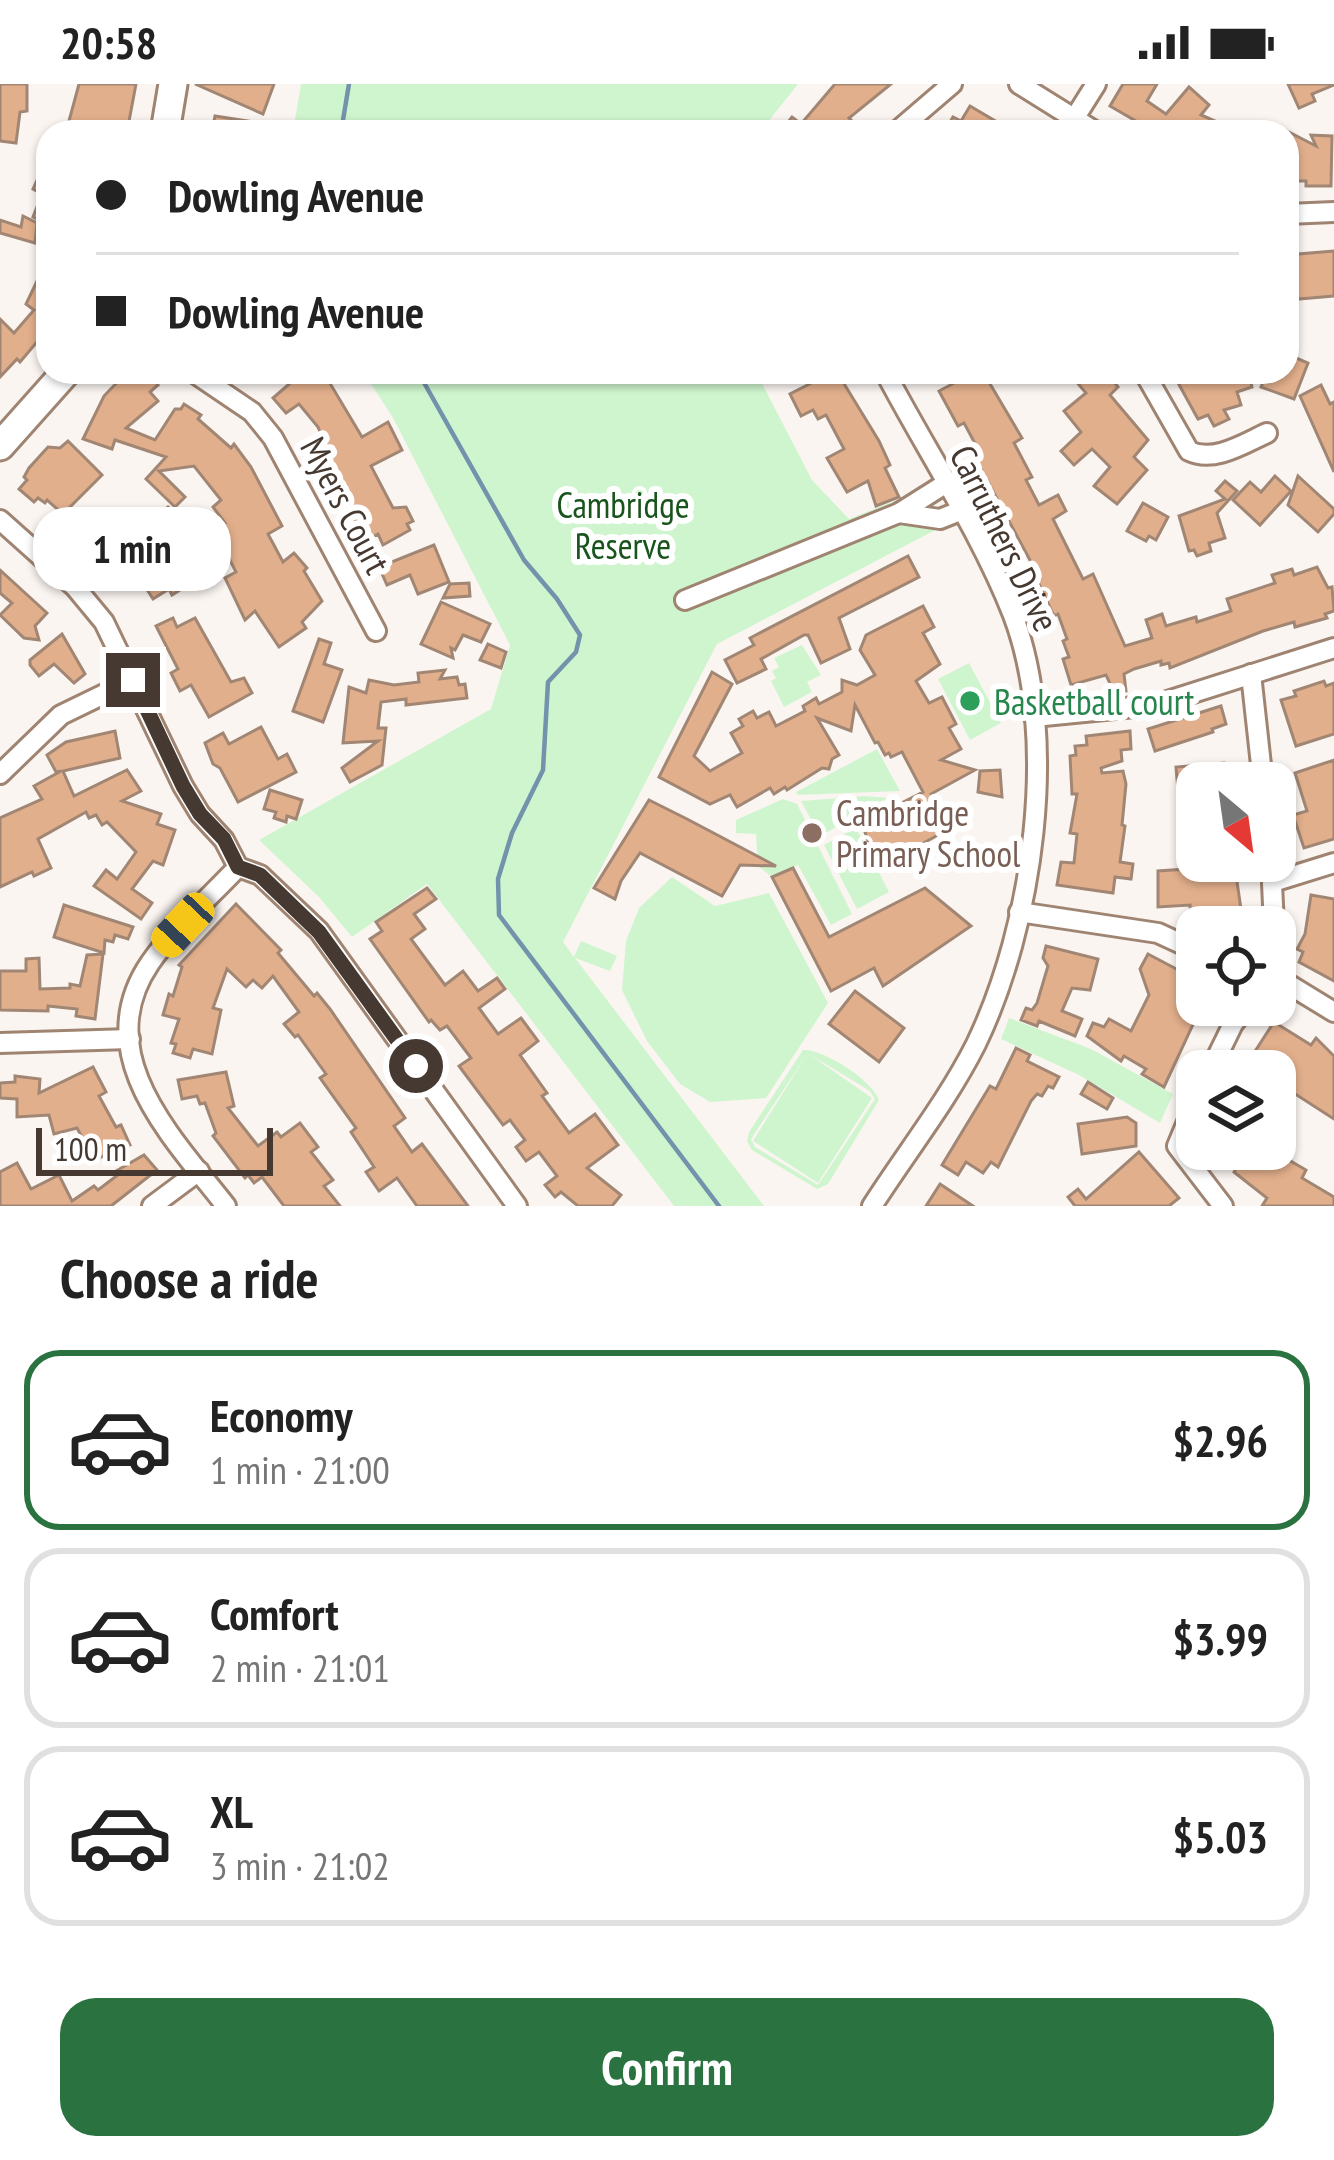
<!DOCTYPE html>
<meta charset="utf-8">
<style>
body{margin:0;font-family:"PT Sans Narrow",sans-serif;background:#f6f6f6;color:#222;height:100vh;display:flex;flex-direction:column;font-size:45px;white-space:nowrap}
*{box-sizing:border-box;margin:0}
p{font-size:39px;color:#767676}
.icon{flex:none;width:66px;height:66px;fill:none;stroke:currentColor;stroke-width:2;stroke-linecap:round;stroke-linejoin:round}
.map{position:relative;height:1122px;overflow:hidden}
.drawer{display:flex;flex-direction:column;background:#fff;flex:1}
.drawer>*{flex:none}
.guide{position:absolute;left:36px;top:36px;width:1263px;height:264px;border-radius:36px;box-shadow:0 3px 9px #0004;display:grid;align-content:center;height:264px;padding:0 60px;background:#fff}
.needle{width:78px;rotate:151deg}
.buttons{position:absolute;left:1176px;top:678px;display:grid;gap:24px}
.buttons a{display:grid;place-items:center;width:120px;height:120px;border-radius:24px;background:#fff;box-shadow:0 3px 9px #0004;font-size:60px}
.scale{position:absolute;left:36px;bottom:30px;width:237px;box-sizing:border-box;padding-left:12px;border:6px solid #453931;border-top:0;font-size:33px;line-height:42px;white-space:nowrap;color:#453931;-webkit-text-stroke:9px #fff;paint-order:stroke}
.end{position:absolute;width:54px;height:54px;margin:-27px;border:15px solid #453931;background:#fff;box-shadow:0 0 0 6px #fff}
.from{border-radius:50%}
.bubble{position:absolute;height:84px;border-radius:36px;background:#fff;box-shadow:0 3px 9px #0004;font-size:39px;font-weight:600;line-height:84px;text-align:center}
.car{position:absolute;width:36px;height:72px;margin:-36px -18px;border-radius:15px;box-shadow:0 0 9px 3px #0007;background:linear-gradient(#f5c518 24%,#345 0 40%,#f5c518 0 76%,#345 0 86%,#f5c518 0)}
.guide b{display:flex;align-items:center;gap:42px;height:114px;font-size:45px}
.guide b+b{border-top:3px solid #e0e0e0}
.guide i{width:30px;height:30px;background:#222}
ul{padding:0;list-style:none}
li{display:flex;align-items:center;gap:36px;height:180px;margin:0 24px 18px;padding:0 36px;border:6px solid #e0e0e0;border-radius:36px}
li div{flex:1}
li b{display:block;font-size:45px}
li em{font-style:normal;font-weight:600}
li.selected{border-color:#2a723f}
li>.icon{width:108px;height:108px;stroke-width:1.5}
h2{padding:0 60px;font-size:54px;line-height:144px}
.button{display:flex;gap:24px;margin-top:auto;padding:24px 60px}
.button a{flex:1;height:138px;border-radius:36px;background:#2a723f;color:#fff;font-size:48px;font-weight:600;line-height:138px;text-align:center}
.status{display:flex;justify-content:space-between;align-items:center;height:84px;padding:0 60px;background:#fff;direction:ltr}
.status svg{height:33px;fill:currentColor}
.map>svg:first-child{display:block}
.green{fill:#cff5ce;fill-rule:evenodd}
.lines{fill:none;stroke-linecap:round;stroke-linejoin:round}
.stream{stroke:#7392ab;stroke-width:4.5}
.building{fill:#e2af8c;stroke:#a18674;stroke-width:3}
.street-casing{stroke:#9f8472;stroke-width:24}
.secondary-casing{stroke:#9f8472;stroke-width:33}
.street{stroke:#fff;stroke-width:18}
.secondary{stroke:#fff;stroke-width:27}
.route{stroke:#453931;stroke-width:15}
.leisure-dot{fill:#2e9e5b;stroke:#fff;stroke-width:4.5}
.education-dot{fill:#8d6e63;stroke:#fff;stroke-width:4.5}
.labels{text-anchor:middle;dominant-baseline:central;stroke-width:12;stroke-linejoin:round;paint-order:stroke}
.park-label{font-size:36px;fill:#18541c;stroke:#fff}
.street-label{font-size:36px;fill:#453931;stroke:#fff}
.leisure-label{font-size:36px;fill:#27864d;stroke:#fff;text-anchor:start}
.education-label{font-size:36px;fill:#785e54;stroke:#fff;text-anchor:start}
</style>
<div class="status"><b>20:58</b><svg viewBox="0 0 49 12"><path d="M0 12V9h3v3zM5 12V6h3v6zM10 12V3h3v9zM15 12V0h3v12zM26 1h20v11H26zM47 4h2v5h-2z"/></svg></div>
<div class="map">
<svg width="1334" height="1122" viewBox="0 0 1334 1122">
<rect width="100%" height="100%" fill="#fbf5f1"/>
<g class="green">
<path d="M301 0H798L760 48H293Z"/>
<path d="M363 288H756L812 396 849 435 922 406 941 443 717 560 563 858 574 873 581 857 617 872 610 887 575 874 764 1122H674L427 800 352 853 319 813 259 756 491 625 510 561 392 332Z"/>
<path d="M802 561 821 591 807 598 812 608 784 623 771 597 776 594 772 587 779 583 774 574Z"/>
<path d="M969 579 1001 639 970 656 938 595Z"/>
<path d="M877 665 900 707 798 711 796 708Z"/>
<path d="M865 712 888 714 820 752 801 717Z"/>
<path d="M783 715 797 720 852 830 831 841 798 781 772 793 758 782 756 750 736 749V736Z"/>
<path d="M856 744 889 808 857 825 824 761Z"/>
<path d="M672 793 715 822 769 809 828 919 766 1014 710 1018 680 1000 647 957 622 906 626 857 639 824Z"/>
<path d="M1009 934 1091 965 1173 1010 1160 1039 1079 991 1001 955Z"/>
<path d="M803 966C824 965 872 996 879 1016L828 1100 817 1105 752 1066 747 1057 749 1048ZM807 970 753 1057 818 1099 872 1014 809 970 870 1007 875 1015 818 1101 755 1063 751 1055Z"/>
</g>
<g class="lines">
<g class="stream">
<path d="M341 48 349 0"/>
<path d="M418 288 524 476 557 515 580 551 576 568 548 598 543 686 512 749 498 795 499 831 719 1122"/>
</g>
</g>
<g class="building">
<path d="M0 0H27V27L20 28 16 59 0 57Z"/>
<path d="M79 0H136L127 48H66Z"/>
<path d="M195 0H274L263 30Z"/>
<path d="M835 0H891L849 34 854 39 846 48H780L792 33 801 40Z"/>
<path d="M1123 0H1157L1147 17 1166 30 1189 3 1209 21 1201 31 1240 48H1161L1152 40 1148 44 1110 22Z"/>
<path d="M1288 0H1334V1L1312 10 1315 17 1299 24Z"/>
<path d="M970 22 1014 48H944L953 33 961 37Z"/>
<path d="M215 32 273 41 272 48H212Z"/>
<path d="M1287 47 1316 62 1311 51 1332 52 1331 102H1306V97H1287Z"/>
<path d="M38 94 48 98V140L33 133 42 110 33 105Z"/>
<path d="M23 132 37 139 35 159 0 149V136L21 143Z"/>
<path d="M1334 167V212L1287 216V171Z"/>
<path d="M48 174V245L20 278 17 275 0 293V235L14 249 34 226 26 220Z"/>
<path d="M1287 270 1308 279 1294 315 1261 303 1267 288H1287Z"/>
<path d="M127 288H147L158 301 150 308 158 317 126 344 155 356 175 325H181L184 320 201 331 198 335 231 364 234 360 251 383 282 442 268 450 283 478 294 469 307 484 304 487 322 517 302 538 306 544 279 563 255 527 245 536 225 494 236 488 220 457 206 464 200 451 225 439 213 423 221 416 194 382 159 387 185 413 175 423 146 395 166 373 115 356 112 365 83 355 104 312Z"/>
<path d="M303 288H336L328 296 362 353 388 338 402 366 371 382 393 424 406 423 413 437 407 440 410 446 383 461 378 450 365 457 322 369 318 372 311 360 322 353 318 343 299 320 286 329 273 314Z"/>
<path d="M826 288H861L843 298 879 357 890 381 885 384 899 413 876 422 868 397 847 408 827 374 844 365 826 331 818 335 813 326 801 332 790 310 827 291Z"/>
<path d="M975 288H983L1022 354 1014 359 1032 393 1026 396 1039 421 1058 411 1066 427 1053 435 1083 495 1093 490 1125 562 1152 554 1146 536 1162 530 1166 542 1196 533 1197 538 1231 527 1227 515 1275 499 1272 491 1292 485 1294 491 1317 483 1328 504 1332 503 1334 527 1325 530 1327 534 1295 543 1294 538 1263 547 1170 584 1169 579 1161 581V577L1134 585 1124 590 1126 607 1114 608 1106 591 1071 601 1063 575 1069 573 1063 557 1067 555 1058 530 1054 532 1037 496 1040 495 972 368 978 365 964 339 958 342 939 307Z"/>
<path d="M1068 288H1106L1118 303 1110 311 1148 356 1134 373 1147 386 1117 420 1094 402 1110 383 1092 365 1074 381 1061 367 1081 348 1064 327 1086 309Z"/>
<path d="M1172 288H1248L1252 303 1237 308 1241 321 1224 326 1229 335 1214 342 1208 331 1198 335Z"/>
<path d="M1321 301 1330 320 1334 318V388L1300 312Z"/>
<path d="M68 357 102 391 63 430 47 416 45 419 38 414 34 418 19 405 27 396 24 393 29 384 48 363 60 364Z"/>
<path d="M1275 392 1291 407 1260 441 1233 416 1250 398 1261 408Z"/>
<path d="M1298 392 1334 425V430L1318 448 1288 421Z"/>
<path d="M1225 397 1237 407 1217 429 1225 454 1209 459 1211 467 1197 472 1194 466 1189 467 1179 432 1225 415 1216 407Z"/>
<path d="M1143 419 1168 433 1156 456 1149 452 1146 457 1127 447Z"/>
<path d="M168 423 182 434 178 437 186 447 175 456 192 488 181 495 186 502 172 511 169 505 153 515 139 493 130 500 102 472 99 475 83 461 108 427 133 451Z"/>
<path d="M434 461 449 498 418 510 410 491 387 501 379 483Z"/>
<path d="M908 472 919 493 839 534 850 565 821 579 808 551H804L761 575 766 585 737 599 725 576 754 561 750 554Z"/>
<path d="M0 486 47 529 35 542 39 556 24 554 0 531 12 519 0 509Z"/>
<path d="M469 499 470 512 443 514 450 500Z"/>
<path d="M441 518 490 540 481 558 463 551 455 566 451 564 453 574 421 560Z"/>
<path d="M923 522 934 543 923 549 940 580 916 597 929 619 942 613 956 640 949 644 961 665 941 676 975 686 931 710 949 745 920 761 925 767 893 784 889 777 880 782 868 757 862 739 923 708 902 668 891 673 889 669 885 671 878 658 875 659 855 621 851 647 817 634 839 671 832 675 829 685 822 684 787 706 785 703 774 710 770 704 737 723 730 711 710 720 659 693 712 588 732 600 694 672 710 687 742 669 731 649 743 642 739 635 753 627 757 634 769 628 776 642 805 627 803 622 816 614 819 620 842 608V596L857 601 875 591 860 566 866 551Z"/>
<path d="M173 534 177 543 195 534 231 598 244 594 252 609 209 633 191 601 180 607 171 589 178 585 156 542Z"/>
<path d="M62 550 85 590 74 599 54 580 39 592 30 581V576Z"/>
<path d="M319 555 331 559 324 580 342 586 323 638 293 627Z"/>
<path d="M488 560 506 568 501 584 480 576Z"/>
<path d="M445 586 440 595 457 593 459 601 465 600 467 614 406 621V615L381 618 378 644H386L382 681 350 698 342 684 378 657 343 659 349 603 366 609 369 596 394 601 419 598 418 589Z"/>
<path d="M1324 597 1326 602 1334 599V650L1296 662 1281 616 1296 612 1294 607Z"/>
<path d="M1221 622 1226 640 1212 645 1213 648 1155 667 1148 645Z"/>
<path d="M261 643 278 675 287 670 296 688 238 718 220 684 213 680 205 659 223 649 229 660Z"/>
<path d="M115 647 120 674 63 687 74 712 127 686 141 707 122 717 161 730 157 740 175 746 163 781 153 777 132 805 152 819 141 835 94 802 106 786 117 795 136 768 107 738 102 741 96 731 89 734 86 728 38 755 51 784 34 792 32 788 0 803V734L42 715 34 702 61 687 56 688 47 671 66 658Z"/>
<path d="M1130 647 1131 665 1121 666 1122 677 1101 684 1102 689 1123 687 1126 700 1122 741 1125 742 1120 778 1133 780 1131 795 1115 793 1113 809 1057 801 1061 778 1074 779 1077 750 1070 749 1077 710H1072L1070 672 1076 671 1075 662 1087 661 1086 652Z"/>
<path d="M1334 676V755L1304 764 1293 731 1307 727 1295 689Z"/>
<path d="M1224 679 1226 699H1197V777H1234L1242 832 1191 837 1190 821 1158 823V787L1186 785 1182 707H1178L1176 683Z"/>
<path d="M1000 686 1002 713 978 708 980 687Z"/>
<path d="M270 706 302 716 296 735 287 732 286 738 274 734 276 728 264 725Z"/>
<path d="M649 716 687 735 776 782 740 781 722 812 640 769 621 797 615 815 594 804Z"/>
<path d="M793 784 829 853 925 804 971 842 883 902 874 884 831 907 772 793Z"/>
<path d="M427 804 436 815 414 830 425 845 411 855 445 901 463 887 478 907 497 894 505 905 479 924 498 950 521 934 538 957 520 971 547 1009 542 1012 569 1049 595 1030 618 1061 587 1084 621 1111 612 1122H578L561 1108 555 1113 545 1101 557 1092 539 1068 526 1077 516 1063 525 1056 510 1036 503 1041 459 982 471 974 447 942 440 946 431 936 429 938 370 855 382 847 376 838Z"/>
<path d="M1311 811 1334 815V897L1299 878 1303 868 1297 865 1305 850Z"/>
<path d="M236 820 281 866 278 869 314 912 317 909 330 925 405 1034 394 1042 412 1068 422 1060 468 1122H417L397 1094 379 1107 366 1088 374 1083 351 1048 356 1044 320 994 326 990 298 951 295 953 284 940 299 928 273 892 262 904 253 896 246 903 227 885 213 924 221 926 212 970 193 965 190 974 173 969 176 960 171 959 179 935 163 931 169 910 173 912 182 883 179 881Z"/>
<path d="M64 821 133 843 128 855 115 851 113 858 105 856 104 869 54 853Z"/>
<path d="M1046 862 1098 875 1090 906 1072 904 1062 927 1082 935 1075 952 1039 937 1037 942 1021 936 1026 924 1032 926 1037 919 1048 882 1043 874Z"/>
<path d="M103 870 95 935 76 932 77 925 48 922V927L0 926V887H26V875L39 874 40 905 70 904V900L80 902 87 871Z"/>
<path d="M1148 870 1180 887 1178 892 1197 904V921H1202L1164 1003 1142 990 1146 985 1124 972 1121 977 1087 952 1093 939 1104 943 1109 935 1131 947 1149 911 1140 885Z"/>
<path d="M855 907 904 944 879 978 829 940Z"/>
<path d="M1274 938 1311 961 1316 954 1334 972V1035L1275 997V987H1251L1259 981 1250 975Z"/>
<path d="M1016 964 1030 971 1027 977 1059 993 1053 1004 1048 1002 1042 1012 1037 1010 1031 1017 998 1083 991 1078 983 1089 966 1078 958 1091 942 1081 990 1002 996 1005Z"/>
<path d="M93 983 106 1008 99 1012 116 1043 121 1041 130 1061 94 1076 77 1044 54 1050 49 1031 17 1033V1015L0 1014V999L15 998V992L40 995 39 1009Z"/>
<path d="M226 988 234 1022 228 1024 258 1062 277 1048 281 1053 300 1039 318 1063 311 1068 333 1096 324 1102 340 1122H284L262 1093 254 1099 248 1091 245 1094 213 1052 216 1049 205 1019 200 1020 197 1012 182 1015 178 996Z"/>
<path d="M1088 998 1113 1014 1107 1025 1081 1010Z"/>
<path d="M1127 1033 1136 1039V1062L1082 1070 1078 1040Z"/>
<path d="M1227 1065H1280L1277 1069 1306 1086 1302 1094 1334 1113V1122H1262L1267 1114 1234 1088 1242 1074Z"/>
<path d="M1139 1068 1179 1114 1169 1122H1075L1068 1113 1078 1105 1086 1115Z"/>
<path d="M144 1071 157 1086 111 1122H0V1088L17 1079 31 1105 59 1091 72 1117 94 1102 98 1106 119 1090 116 1087Z"/>
<path d="M940 1100 973 1122H926Z"/>
</g>
<g class="lines">
<defs>
<g id="street">
<path d="M1019 0 1096 48"/>
<path d="M1074 35 1096 0"/>
<path d="M896 48 952 0"/>
<path d="M1287 130 1334 128"/>
<path d="M193 288 252 328 273 354 376 547"/>
<path d="M1144 288 1189 367C1214 379 1243 360 1267 349"/>
<path d="M899 429 940 435 960 427"/>
<path d="M0 436 75 503 104 538 183 702 200 730 224 756 238 783 260 791 319 847 517 1122"/>
<path d="M685 516 899 429 945 400"/>
<path d="M1251 590 1263 699"/>
<path d="M1034 633 1155 621 1334 564"/>
<path d="M0 690 61 631 133 596"/>
<path d="M1271 777 1274 843"/>
<path d="M1273 798 1334 779"/>
<path d="M1019 828 1158 849 1197 867"/>
<path d="M1275 892 1334 928"/>
<path d="M0 959 130 955"/>
<path d="M1210 987 1233 940 1248 921"/>
<path d="M1197 1014 1177 1062 1223 1122"/>
<path d="M152 1122 199 1087"/>
<path d="M226 1122C173 1054 88 970 150 879 174 844 209 814 238 783"/>
<path d="M872 1122C906 1069 948 1016 976 960 1033 842 1060 655 1013 531 980 447 927 368 885 288"/>
</g>
<g id="secondary">
<path d="M165 48 173 0"/>
<path d="M0 362 66 288"/>
</g>
</defs>
<use href="#street" class="street-casing"/>
<use href="#secondary" class="secondary-casing"/>
<use href="#street" class="street"/>
<use href="#secondary" class="secondary"/>
</g>
<g class="lines">
<path class="route" d="M133 596 183 702 200 730 224 755 238 783 260 791 319 848 416 982"/>
</g>
<circle class="leisure-dot" cx="970" cy="617" r="12"/>
<circle class="education-dot" cx="812" cy="749" r="12"/>
<g class="labels">
<g class="park-label">
<text x="623" y="420">Cambridge<tspan x="623" dy="41">Reserve</tspan></text>
</g>
<g class="street-label">
<text transform="translate(346 421) rotate(62)">Myers Court</text>
<text transform="translate(1005 454) rotate(64)">Carruthers Drive</text>
</g>
<g class="leisure-label">
<text x="994" y="617">Basketball court</text>
</g>
<g class="education-label">
<text x="836" y="728">Cambridge<tspan x="836" dy="41">Primary School</tspan></text>
</g>
</g>
</svg>
<div class="buttons">
<a><svg class="needle" viewBox="-14 -14 28 28"><path d="M0-13l5 13h-10z" fill="#e53935"/><path d="M0 13l5-13h-10z" fill="#767676"/></svg></a>
<a><svg class="icon" aria-label="locate" viewBox="0 0 24 24"><circle cx="12" cy="12" r="6"/><path d="M12 2v4M12 18v4M2 12h4M18 12h4"/></svg></a>
<a><svg class="icon" aria-label="layers" viewBox="0 0 24 24"><path d="M12 4l9 5-9 5-9-5zM3 14l9 5 9-5"/></svg></a>
</div>
<div class="scale">100 m</div>
<i class="end from" style="left:416px;top:982px"></i>
<i class="end" style="left:133px;top:596px"></i>
<div class="bubble" style="left:33px;top:423px;width:198px">1 min</div>
<i class="car" style="left:183px;top:841px;rotate:223deg"></i>
<div class="guide">
<b><i class="from"></i>Dowling Avenue</b>
<b><i></i>Dowling Avenue</b>
</div>
</div>
<section class="drawer">
<h2>Choose a ride</h2>
<ul>
<li class="selected"><svg class="icon" aria-label="car" viewBox="0 0 24 24"><path d="M5 17H2v-5l4-1 3-4h7l3 4 3 1v5h-3M9 17h6M6 11h13"/><circle cx="7" cy="17" r="2"/><circle cx="17" cy="17" r="2"/></svg><div><b>Economy</b><p>1 min · 21:00</p></div><em>$2.96</em></li>
<li><svg class="icon" aria-label="car" viewBox="0 0 24 24"><path d="M5 17H2v-5l4-1 3-4h7l3 4 3 1v5h-3M9 17h6M6 11h13"/><circle cx="7" cy="17" r="2"/><circle cx="17" cy="17" r="2"/></svg><div><b>Comfort</b><p>2 min · 21:01</p></div><em>$3.99</em></li>
<li><svg class="icon" aria-label="car" viewBox="0 0 24 24"><path d="M5 17H2v-5l4-1 3-4h7l3 4 3 1v5h-3M9 17h6M6 11h13"/><circle cx="7" cy="17" r="2"/><circle cx="17" cy="17" r="2"/></svg><div><b>XL</b><p>3 min · 21:02</p></div><em>$5.03</em></li>
</ul>
<div class="button"><a>Confirm</a></div>
</section>
